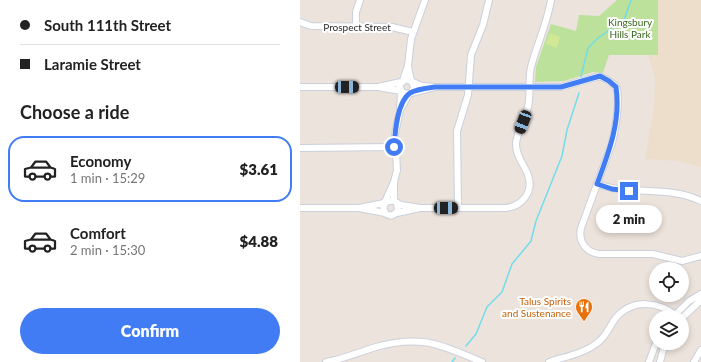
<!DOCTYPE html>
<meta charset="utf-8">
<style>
body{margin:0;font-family:Lato,sans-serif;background:#f2f2f2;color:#222;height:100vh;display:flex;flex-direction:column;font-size:15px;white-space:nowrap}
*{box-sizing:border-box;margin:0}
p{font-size:13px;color:#767676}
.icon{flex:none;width:22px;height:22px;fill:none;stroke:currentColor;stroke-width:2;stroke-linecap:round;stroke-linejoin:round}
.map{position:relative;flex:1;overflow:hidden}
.side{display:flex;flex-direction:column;background:#fff;width:300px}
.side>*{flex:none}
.banner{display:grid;align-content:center;height:88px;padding:0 20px;background:#fff}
.controls{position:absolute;left:349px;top:262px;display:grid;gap:8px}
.controls a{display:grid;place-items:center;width:40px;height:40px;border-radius:50%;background:#fff;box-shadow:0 2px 6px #0003;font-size:20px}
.end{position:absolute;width:18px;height:18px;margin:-9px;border:5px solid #417cf4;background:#fff;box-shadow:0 0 0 2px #fff}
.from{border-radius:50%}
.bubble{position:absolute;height:28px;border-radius:14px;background:#fff;box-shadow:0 2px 6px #0003;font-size:13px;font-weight:800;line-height:28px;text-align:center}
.car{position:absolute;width:12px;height:24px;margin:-12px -6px;border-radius:5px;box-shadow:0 0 3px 1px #0007;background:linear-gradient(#222 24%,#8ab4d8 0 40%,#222 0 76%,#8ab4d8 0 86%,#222 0)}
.banner b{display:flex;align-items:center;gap:14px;height:38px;font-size:15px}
.banner b+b{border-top:1px solid #e0e0e0}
.banner i{width:10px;height:10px;background:#222}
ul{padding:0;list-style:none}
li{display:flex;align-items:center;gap:12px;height:66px;margin:0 8px 6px;padding:0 12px;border:2px solid transparent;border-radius:16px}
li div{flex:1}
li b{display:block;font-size:15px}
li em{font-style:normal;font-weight:800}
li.on{border-color:#417cf4}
li>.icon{width:36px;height:36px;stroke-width:1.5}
h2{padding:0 20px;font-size:18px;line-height:48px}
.action{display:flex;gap:8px;margin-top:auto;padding:8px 20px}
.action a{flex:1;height:46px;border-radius:24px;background:#417cf4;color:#fff;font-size:16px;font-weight:800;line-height:46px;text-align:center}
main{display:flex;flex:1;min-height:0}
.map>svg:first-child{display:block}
.education{fill:#eddecc}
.green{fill:#bce19a}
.pitch{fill:#d1e896}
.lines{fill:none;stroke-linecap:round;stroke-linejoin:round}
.stream{stroke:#72dceb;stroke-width:1.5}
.minor-casing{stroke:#cbd0db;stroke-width:8}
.minor{stroke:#fff;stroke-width:6}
.route{stroke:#417cf4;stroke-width:5}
.labels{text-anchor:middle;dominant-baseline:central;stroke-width:4;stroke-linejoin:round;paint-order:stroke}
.park-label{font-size:10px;fill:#36651c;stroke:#fff}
.street-label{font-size:10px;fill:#2a2a2a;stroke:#fff}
.food-label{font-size:10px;fill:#c56008;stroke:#fff;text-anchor:end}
</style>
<main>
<section class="side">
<div class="banner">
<b><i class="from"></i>South 111th Street</b>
<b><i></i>Laramie Street</b>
</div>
<h2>Choose a ride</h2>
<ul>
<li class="on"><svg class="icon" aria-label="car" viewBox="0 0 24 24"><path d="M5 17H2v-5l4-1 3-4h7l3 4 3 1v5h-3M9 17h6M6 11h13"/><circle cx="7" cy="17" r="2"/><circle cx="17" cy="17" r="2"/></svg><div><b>Economy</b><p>1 min · 15:29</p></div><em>$3.61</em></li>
<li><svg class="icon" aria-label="car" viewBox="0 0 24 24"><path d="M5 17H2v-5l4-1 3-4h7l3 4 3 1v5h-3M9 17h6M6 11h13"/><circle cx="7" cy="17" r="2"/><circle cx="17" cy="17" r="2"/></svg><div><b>Comfort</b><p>2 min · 15:30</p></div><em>$4.88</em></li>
</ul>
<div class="action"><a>Confirm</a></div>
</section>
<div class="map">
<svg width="401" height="362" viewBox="0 0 401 362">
<rect width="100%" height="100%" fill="#ece3dc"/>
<path class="education" d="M358 0H401V167L378 161 345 159 354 107 355 77 348 55H358Z"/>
<path class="green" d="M317 0H358V55H309L303 73 293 72 264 81 235 82 236 67 251 24 276 31 279 15 299 16Z"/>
<path class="pitch" d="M250 33 260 37 257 48 246 44Z"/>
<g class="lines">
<g class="stream">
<path d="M281 77 288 48 298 38 324 20 331 0"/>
<path d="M166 346 176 334 187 307 202 292 212 264 231 241 236 221 262 156 267 130 279 93"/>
<path d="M152 362 155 358"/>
</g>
<defs>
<g id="minor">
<path d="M0 22 11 26 92 27 113 32"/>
<path d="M56 26V12L60 0"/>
<path d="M108 66 111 39 125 0"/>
<path d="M103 80 108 66 111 81"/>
<path d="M0 87H78"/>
<path d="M135 87H261L300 76C305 79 313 82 316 87 321 98 315 131 312 143L281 228C278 242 286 252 299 254H353L382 261 401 256"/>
<path d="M101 91 78 87 101 82"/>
<path d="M101 92 100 110 109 94"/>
<path d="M111 93 135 87 122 86 106 79 99 85 102 92 107 94 112 92 114 87 112 82"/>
<path d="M0 148 94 147"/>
<path d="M94 182 97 170 95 134 100 110"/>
<path d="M297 184C332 196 368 185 401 201"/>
<path d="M85 202 94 182V201"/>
<path d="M84 203 59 208 85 213"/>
<path d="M97 204 98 210C95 216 89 217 85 213L83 206 88 201H94L101 205 120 208 97 213"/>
<path d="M0 208H59"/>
<path d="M120 208H206C222 206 234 192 228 175 224 164 216 157 216 144 217 131 225 119 228 107 231 94 228 80 231 67 237 44 247 24 251 0"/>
<path d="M158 208 157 131 168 95 171 55 183 25 189 0"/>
<path d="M373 317 389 301 401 294"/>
<path d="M382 318 401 300"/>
<path d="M26 362C44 359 59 352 76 347 121 334 141 345 182 362"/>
<path d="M249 362C264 357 285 353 297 343 306 337 309 327 315 319 332 298 359 301 378 317"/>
<path d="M349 362 356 343"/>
<path d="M360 362 365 343"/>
<path d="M394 362 401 350"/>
</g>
</defs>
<use href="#minor" class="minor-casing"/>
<use href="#minor" class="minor"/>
</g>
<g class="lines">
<path class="route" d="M94 147C95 133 97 102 110 93 117 89 127 88 135 87H261L300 76 309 81 316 87C321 121 309 152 297 184L312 189 329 191"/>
</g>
<defs>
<symbol id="restaurant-pin" viewBox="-11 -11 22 30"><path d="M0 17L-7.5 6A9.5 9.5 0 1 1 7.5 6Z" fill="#e8710a" stroke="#fff"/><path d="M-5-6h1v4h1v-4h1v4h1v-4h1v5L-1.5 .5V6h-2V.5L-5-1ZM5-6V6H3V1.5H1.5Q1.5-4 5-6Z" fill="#fff"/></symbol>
</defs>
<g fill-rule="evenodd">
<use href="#restaurant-pin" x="274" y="297" width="20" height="27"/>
</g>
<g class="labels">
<g class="park-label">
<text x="330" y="22">Kingsbury<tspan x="330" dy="12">Hills Park</tspan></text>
</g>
<g class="street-label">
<text x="57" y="27">Prospect Street</text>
</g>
<g class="food-label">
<text x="271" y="301">Talus Spirits<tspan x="271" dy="12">and Sustenance</tspan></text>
</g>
</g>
</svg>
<div class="controls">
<a><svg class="icon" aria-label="locate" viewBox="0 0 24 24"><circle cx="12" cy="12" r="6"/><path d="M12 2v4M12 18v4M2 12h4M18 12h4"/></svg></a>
<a><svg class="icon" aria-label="layers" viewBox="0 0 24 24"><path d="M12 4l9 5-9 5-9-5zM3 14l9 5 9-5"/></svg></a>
</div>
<i class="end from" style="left:94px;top:147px"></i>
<i class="end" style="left:329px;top:191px"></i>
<div class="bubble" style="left:296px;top:205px;width:66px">2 min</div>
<i class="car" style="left:47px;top:87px;rotate:90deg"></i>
<i class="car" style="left:223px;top:122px;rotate:201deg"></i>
<i class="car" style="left:146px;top:208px;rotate:90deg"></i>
</div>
</main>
